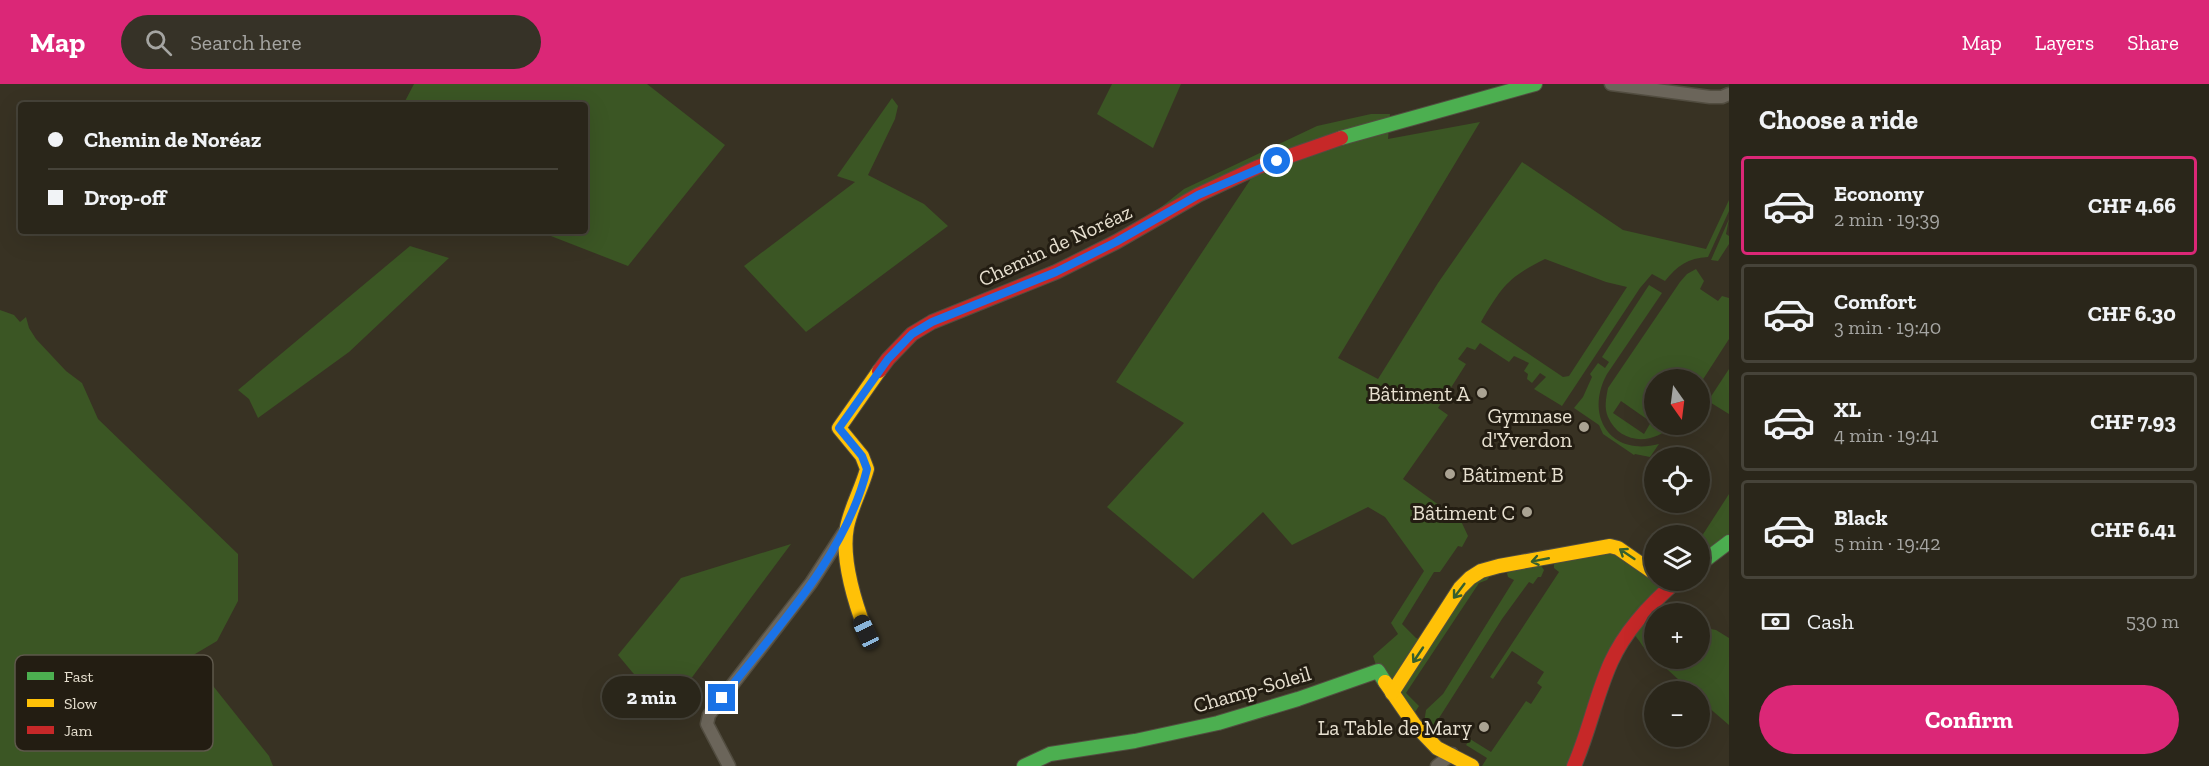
<!DOCTYPE html>
<meta charset="utf-8">
<style>
body{margin:0;font-family:"Zilla Slab",serif;background:#363227;color:#f1f3f6;height:100vh;display:flex;flex-direction:column;font-size:22px;white-space:nowrap}
*{box-sizing:border-box;margin:0}
p{font-size:20px;color:#a5a5a2}
.icon{flex:none;width:33px;height:33px;fill:none;stroke:currentColor;stroke-width:2;stroke-linecap:round;stroke-linejoin:round}
.map{position:relative;flex:1;overflow:hidden}
.sheet{display:flex;flex-direction:column;background:#2a261a;width:480px}
.sheet>*{flex:none}
.guide{position:absolute;left:18px;top:18px;width:570px;height:132px;border-radius:6px;box-shadow:0 6px 24px #0002,0 0 0 2px #464339;display:grid;align-content:center;height:132px;padding:0 30px;background:#2a261a}
.needle{width:39px;rotate:166deg}
.controls{position:absolute;left:1644px;top:285px;display:grid;gap:12px}
.controls a{display:grid;place-items:center;width:66px;height:66px;border-radius:50%;background:#2a261a;box-shadow:0 6px 24px #0002,0 0 0 2px #464339;font-size:30px}
.end{position:absolute;width:27px;height:27px;margin:-14px;border:8px solid #1a73e8;background:#fff;box-shadow:0 0 0 3px #fff}
.from{border-radius:50%}
.bubble{position:absolute;height:42px;border-radius:21px;background:#2a261a;box-shadow:0 6px 24px #0002,0 0 0 2px #464339;font-size:20px;font-weight:700;line-height:42px;text-align:center}
.car{position:absolute;width:18px;height:36px;margin:-18px -9px;border-radius:8px;box-shadow:0 0 4px 2px #0007;background:linear-gradient(#222 24%,#8ab4d8 0 40%,#222 0 76%,#8ab4d8 0 86%,#222 0)}
.guide b{display:flex;align-items:center;gap:21px;height:57px;font-size:22px}
.guide b+b{border-top:2px solid #464339}
.guide i{width:15px;height:15px;background:#f1f3f6}
ul{padding:0;list-style:none}
li{display:flex;align-items:center;gap:18px;height:99px;margin:0 12px 9px;padding:0 18px;border:3px solid #464339;border-radius:6px}
li div{flex:1}
li b{display:block;font-size:22px}
li em{font-style:normal;font-weight:700}
li.current{border-color:#db2777}
li>.icon{width:54px;height:54px;stroke-width:1.5}
h2{padding:0 30px;font-size:27px;line-height:72px}
.pay{display:flex;align-items:center;gap:15px;height:66px;padding:0 30px;font-size:22px}
.pay p{margin-inline-start:auto}
.button{display:flex;gap:12px;margin-top:auto;padding:12px 30px}
.button a{flex:1;height:69px;border-radius:36px;background:#db2777;color:#fff;font-size:24px;font-weight:700;line-height:69px;text-align:center}
header{display:flex;align-items:center;gap:36px;box-sizing:border-box;height:84px;padding:0 30px;background:#db2777;color:#fff}
header strong{font-size:28px}
nav{display:flex;gap:33px;margin-inline-start:auto;font-size:21px}
.search{width:420px;height:54px;background:#363227;display:flex;align-items:center;gap:15px;box-sizing:border-box;padding:0 21px;border-radius:33px;color:#a5a5a2;font-size:22px}
main{display:flex;flex:1;min-height:0}
.map>svg:first-child{display:block}
.green{fill:#3b5624;fill-rule:evenodd}
.lines{fill:none;stroke-linecap:round;stroke-linejoin:round}
.street-casing{stroke:#524d40;stroke-width:15}
.fast-casing{stroke:#524d40;stroke-width:16}
.slow-casing{stroke:#524d40;stroke-width:16}
.jam-casing{stroke:#524d40;stroke-width:16}
.street{stroke:#6b655a;stroke-width:12}
.fast{stroke:#4caf50;stroke-width:14}
.slow{stroke:#ffc107;stroke-width:14}
.jam{stroke:#c62828;stroke-width:14}
.oneway{stroke:#355f2e}
.route{stroke:#1a73e8;stroke-width:8}
.poi-dot{fill:#aaa393;stroke:#231d12;stroke-width:2}
.labels{text-anchor:middle;dominant-baseline:central;stroke-width:6;stroke-linejoin:round;paint-order:stroke}
.street-label{font-size:21px;fill:#e7e0d0;stroke:#231d12}
.poi-label{font-size:21px;fill:#e7e0d0;stroke:#231d12;text-anchor:end}
.key{fill:#231d12;stroke:#5e584b;stroke-width:1.5}
.key-label{font-size:16px;fill:#e7e0d0}
</style>
<header>
<strong>Map</strong>
<div class="search"><svg class="icon" aria-label="search" viewBox="0 0 24 24"><circle cx="10" cy="10" r="6"/><path d="M15 15l6 6"/></svg>Search here</div>
<nav><a>Map</a><a>Layers</a><a>Share</a></nav>
</header>
<main>
<div class="map">
<svg width="1729" height="682" viewBox="0 0 1729 682">
<rect width="100%" height="100%" fill="#383223"/>
<g class="green">
<path d="M414 0H647L725 61 628 182 538 147H585V21H403Z"/>
<path d="M1112 0H1181L1153 64 1097 30Z"/>
<path d="M892 14 898 22 895 35 868 91 924 120 948 142 806 248 744 182 855 98 837 92Z"/>
<path d="M1371 30H1390L1388 55 1480 38 1338 274 1378 295 1438 199 1522 78 1623 146 1706 165 1729 116V127L1708 173C1688 174 1677 182 1665 197L1652 190 1640 204 1562 322 1534 305 1546 293 1540 289 1532 299 1527 295 1528 290 1524 287 1529 279 1514 272 1509 278 1480 259 1475 266 1467 263 1458 275 1466 280 1438 324 1448 331 1403 395 1461 437 1468 452 1462 463 1458 462 1440 488H1434L1402 540 1416 554 1426 558 1460 504 1490 492 1487 496 1479 499 1406 609 1419 622 1411 634 1378 587 1373 572 1398 550 1391 539 1424 487 1385 433 1368 423 1292 461 1263 428 1193 495 1107 423 1184 339 1116 298 1258 84 1117 158 1184 105 1317 42ZM1545 175 1606 198 1627 203 1569 292 1563 293 1481 238C1502 203 1507 194 1545 175Z"/>
<path d="M1729 135 1726 150 1729 152V160L1718 177 1711 176Z"/>
<path d="M410 162 449 174 349 268 258 334 249 315 238 306Z"/>
<path d="M1696 185 1704 197 1700 205 1718 217 1722 212 1729 214V255L1700 300V296H1654V340L1672 341C1654 361 1620 361 1608 333 1604 324 1606 314 1608 304L1680 198 1687 190ZM1621 317 1651 338 1644 350 1613 329Z"/>
<path d="M1649 201 1662 209 1607 290C1584 332 1611 373 1659 360L1650 373 1635 370 1634 371 1603 350 1599 341 1574 324 1583 313 1592 293 1590 290 1598 279 1605 284 1609 278 1602 273Z"/>
<path d="M0 226 14 231 20 238 26 233 29 244 36 255 66 287 82 299 98 335 238 470V517L217 557 190 573 269 672 273 682H0Z"/>
<path d="M1729 285V330L1708 317Z"/>
<path d="M1729 410V458L1700 474V455Z"/>
<path d="M791 460 670 623 633 589 618 571 681 494Z"/>
<path d="M1610 462 1654 496 1667 497 1659 515 1679 529 1654 530V574C1643 567 1640 554 1630 547L1574 682H1482L1487 674 1466 661 1470 655 1491 668 1526 617 1531 620 1542 603 1537 599 1544 588 1512 567 1493 595 1490 593 1559 488 1554 484V480Z"/>
<path d="M1537 476 1544 486 1541 493H1538L1533 500 1529 498 1502 535 1432 645 1424 639 1426 626 1443 610 1514 496 1508 493 1507 489Z"/>
<path d="M1700 543 1716 546 1729 554V641L1700 616V608L1691 607 1656 575 1700 574Z"/>
</g>
<g class="lines">
<defs>
<g id="street">
<path d="M1611 0 1710 13H1722L1729 10"/>
<path d="M729 682 707 640 709 631 811 499 846 445"/>
<path d="M1437 682 1452 670"/>
</g>
<g id="fast">
<path d="M1341 54 1535 0"/>
<path d="M1700 480 1729 458"/>
<path d="M1024 682 1050 670 1135 657 1218 639 1298 615 1378 587 1385 598"/>
</g>
<g id="slow">
<path d="M866 548C855 519 841 474 847 443 851 423 862 404 867 385L862 372 839 344 879 287"/>
<path d="M1385 598 1414 640 1437 664 1472 682"/>
<path d="M1392 609 1460 504 1470 494 1481 487 1499 482 1610 462 1618 464 1654 489"/>
</g>
<g id="jam">
<path d="M879 287 888 275 912 250 932 238 1056 188 1116 158 1198 111 1258 83 1341 54"/>
<path d="M1574 682C1589 648 1596 611 1611 578 1626 545 1651 519 1678 496"/>
</g>
</defs>
<use href="#street" class="street-casing"/>
<use href="#fast" class="fast-casing"/>
<use href="#slow" class="slow-casing"/>
<use href="#jam" class="jam-casing"/>
<use href="#street" class="street"/>
<use href="#fast" class="fast"/>
<use href="#slow" class="slow"/>
<use href="#jam" class="jam"/>
</g>
<defs><path id="oneway-shaft" d="M-6 0H5M1.5-3L5.5 0L1.5 3" fill="none" stroke-width="1.6" stroke-linecap="round" stroke-linejoin="round" transform="scale(1.5)"/></defs>
<g class="oneway">
<use href="#oneway-shaft" transform="translate(1627 470) rotate(-146)"/>
<use href="#oneway-shaft" transform="translate(1540 476) rotate(169)"/>
<use href="#oneway-shaft" transform="translate(1459 507) rotate(127)"/>
<use href="#oneway-shaft" transform="translate(1418 571) rotate(124)"/>
</g>
<g class="lines">
<path class="route" d="M722 614C776 545 846 471 867 385L862 372 839 344 888 275 912 250 932 238 1056 188 1116 158 1198 111 1277 77"/>
</g>
<g class="poi-dot">
<circle cx="1482" cy="309" r="6"/>
<circle cx="1584" cy="343" r="6"/>
<circle cx="1450" cy="390" r="6"/>
<circle cx="1527" cy="428" r="6"/>
<circle cx="1484" cy="643" r="6"/>
</g>
<g class="labels">
<g class="street-label">
<text transform="translate(1055 161) rotate(-25)">Chemin de Noréaz</text>
<text transform="translate(1252 605) rotate(-16)">Champ-Soleil</text>
</g>
<g class="poi-label">
<text x="1470" y="309">Bâtiment A</text>
<text x="1572" y="331">Gymnase<tspan x="1572" dy="24">d'Yverdon</tspan></text>
<text x="1462" y="390" text-anchor="start">Bâtiment B</text>
<text x="1515" y="428">Bâtiment C</text>
<text x="1472" y="643">La Table de Mary</text>
</g>
</g>
<rect x="15" y="571" width="198" height="96" rx="9" class="key"/>
<rect x="27" y="588" width="27" height="8" fill="#4caf50"/>
<rect x="27" y="615" width="27" height="8" fill="#ffc107"/>
<rect x="27" y="642" width="27" height="8" fill="#c62828"/>
<g class="key-label">
<text x="64" y="598">Fast</text>
<text x="64" y="625">Slow</text>
<text x="64" y="652">Jam</text>
</g>
</svg>
<div class="controls">
<a><svg class="needle" viewBox="-14 -14 28 28"><path d="M0-13l5 13h-10z" fill="#e53935"/><path d="M0 13l5-13h-10z" fill="#a5a5a2"/></svg></a>
<a><svg class="icon" aria-label="locate" viewBox="0 0 24 24"><circle cx="12" cy="12" r="6"/><path d="M12 2v4M12 18v4M2 12h4M18 12h4"/></svg></a>
<a><svg class="icon" aria-label="layers" viewBox="0 0 24 24"><path d="M12 4l9 5-9 5-9-5zM3 14l9 5 9-5"/></svg></a>
<a>+</a>
<a>−</a>
</div>
<i class="end from" style="left:1277px;top:77px"></i>
<i class="end" style="left:722px;top:614px"></i>
<div class="bubble" style="left:602px;top:592px;width:99px">2 min</div>
<i class="car" style="left:866px;top:548px;rotate:335deg"></i>
<div class="guide">
<b><i class="from"></i>Chemin de Noréaz</b>
<b><i></i>Drop-off</b>
</div>
</div>
<section class="sheet">
<h2>Choose a ride</h2>
<ul>
<li class="current"><svg class="icon" aria-label="car" viewBox="0 0 24 24"><path d="M5 17H2v-5l4-1 3-4h7l3 4 3 1v5h-3M9 17h6M6 11h13"/><circle cx="7" cy="17" r="2"/><circle cx="17" cy="17" r="2"/></svg><div><b>Economy</b><p>2 min · 19:39</p></div><em>CHF 4.66</em></li>
<li><svg class="icon" aria-label="car" viewBox="0 0 24 24"><path d="M5 17H2v-5l4-1 3-4h7l3 4 3 1v5h-3M9 17h6M6 11h13"/><circle cx="7" cy="17" r="2"/><circle cx="17" cy="17" r="2"/></svg><div><b>Comfort</b><p>3 min · 19:40</p></div><em>CHF 6.30</em></li>
<li><svg class="icon" aria-label="car" viewBox="0 0 24 24"><path d="M5 17H2v-5l4-1 3-4h7l3 4 3 1v5h-3M9 17h6M6 11h13"/><circle cx="7" cy="17" r="2"/><circle cx="17" cy="17" r="2"/></svg><div><b>XL</b><p>4 min · 19:41</p></div><em>CHF 7.93</em></li>
<li><svg class="icon" aria-label="car" viewBox="0 0 24 24"><path d="M5 17H2v-5l4-1 3-4h7l3 4 3 1v5h-3M9 17h6M6 11h13"/><circle cx="7" cy="17" r="2"/><circle cx="17" cy="17" r="2"/></svg><div><b>Black</b><p>5 min · 19:42</p></div><em>CHF 6.41</em></li>
</ul>
<div class="pay"><svg class="icon" aria-label="cash" viewBox="0 0 24 24"><path d="M3 7h18v10H3z"/><circle cx="12" cy="12" r="2"/></svg>Cash<p>530 m</p></div>
<div class="button"><a>Confirm</a></div>
</section>
</main>
